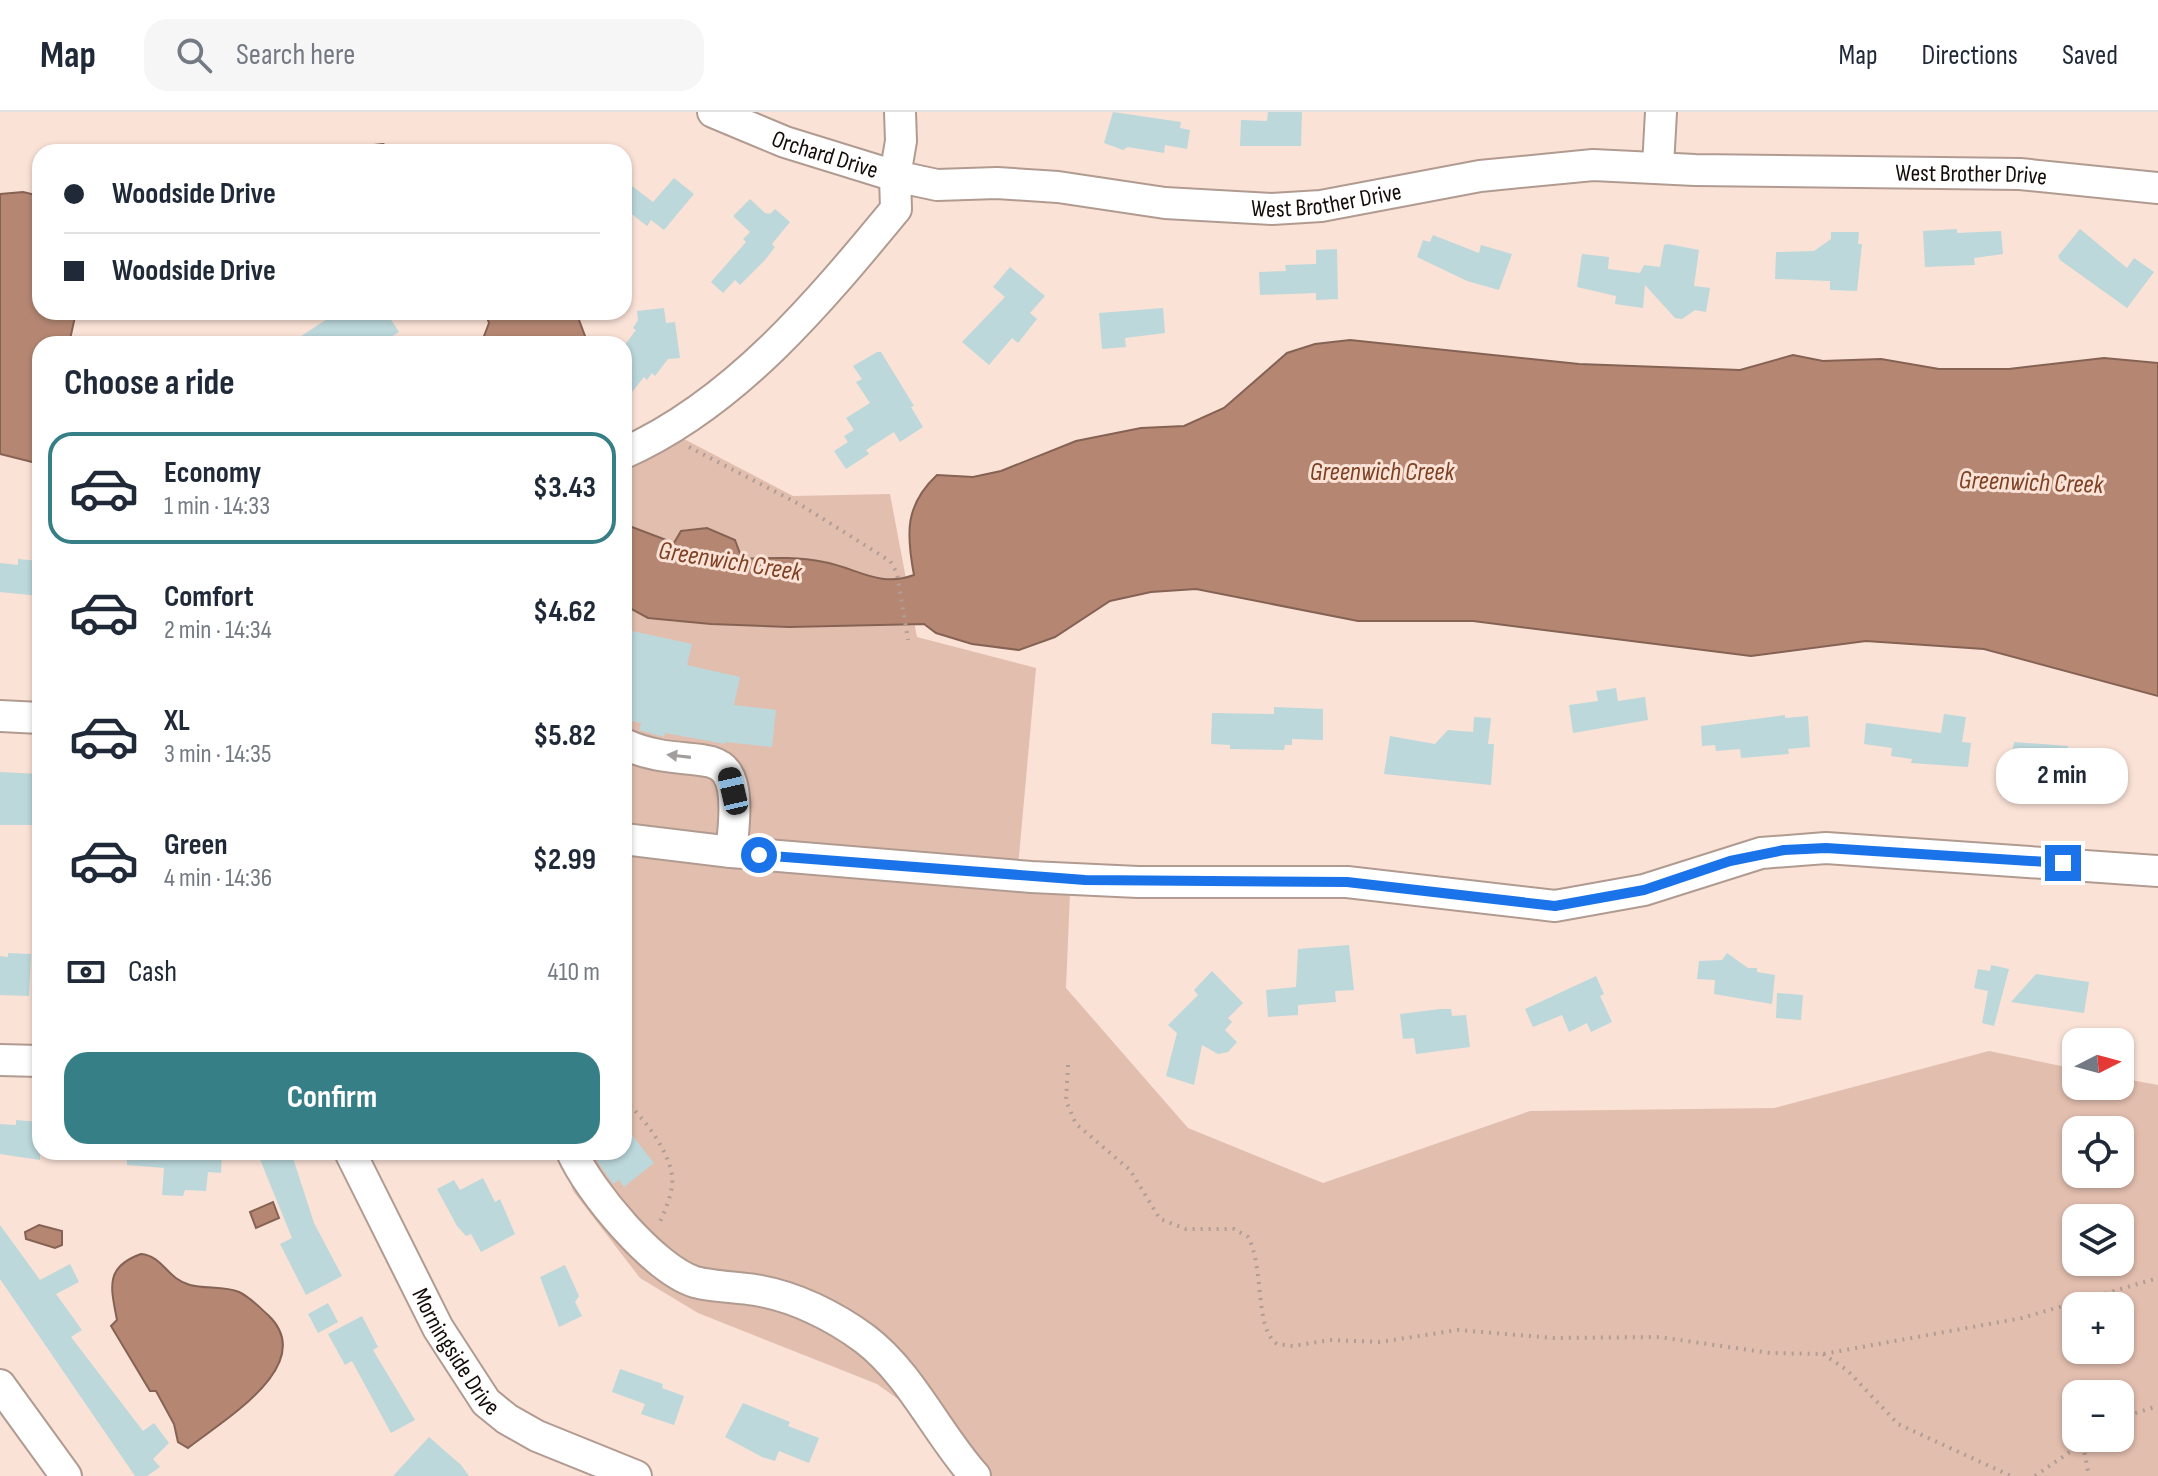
<!DOCTYPE html>
<meta charset="utf-8">
<style>
body{margin:0;font-family:"Sofia Sans Condensed",sans-serif;background:#f6f6f7;color:#1f2937;height:100vh;display:flex;flex-direction:column;font-size:30px;white-space:nowrap}
*{box-sizing:border-box;margin:0}
p{font-size:26px;color:#747a83}
.icon{flex:none;width:44px;height:44px;fill:none;stroke:currentColor;stroke-width:2;stroke-linecap:round;stroke-linejoin:round}
.map{position:relative;flex:1;overflow:hidden}
.sheet{position:absolute;left:32px;top:224px;width:600px;height:824px;display:flex;flex-direction:column;background:#fff;border-radius:24px;box-shadow:0 2px 6px #0004}
.sheet>*{flex:none}
.guide{position:absolute;left:32px;top:32px;width:600px;height:176px;border-radius:24px;box-shadow:0 2px 6px #0004;display:grid;align-content:center;height:176px;padding:0 32px;background:#fff}
.needle{width:52px;rotate:84deg}
.controls{position:absolute;left:2062px;top:916px;display:grid;gap:16px}
.controls a{display:grid;place-items:center;width:72px;height:72px;border-radius:16px;background:#fff;box-shadow:0 2px 6px #0004;font-size:40px}
.end{position:absolute;width:36px;height:36px;margin:-18px;border:10px solid #1a73e8;background:#fff;box-shadow:0 0 0 4px #fff}
.from{border-radius:50%}
.bubble{position:absolute;height:56px;border-radius:24px;background:#fff;box-shadow:0 2px 6px #0004;font-size:26px;font-weight:700;line-height:56px;text-align:center}
.car{position:absolute;width:24px;height:48px;margin:-24px -12px;border-radius:10px;box-shadow:0 0 6px 2px #0007;background:linear-gradient(#222 24%,#8ab4d8 0 40%,#222 0 76%,#8ab4d8 0 86%,#222 0)}
.guide b{display:flex;align-items:center;gap:28px;height:76px;font-size:30px}
.guide b+b{border-top:2px solid #e0e1e3}
.guide i{width:20px;height:20px;background:#1f2937}
ul{padding:0;list-style:none}
li{display:flex;align-items:center;gap:24px;height:112px;margin:0 16px 12px;padding:0 16px;border:4px solid transparent;border-radius:24px}
li div{flex:1}
li b{display:block;font-size:30px}
li em{font-style:normal;font-weight:700}
li.current{border-color:#377f86}
li>.icon{width:72px;height:72px;stroke-width:1.5}
h2{padding:0 32px;font-size:36px;line-height:96px}
.pay{display:flex;align-items:center;gap:20px;height:88px;padding:0 32px;font-size:30px}
.pay p{margin-inline-start:auto}
.button{display:flex;gap:16px;margin-top:auto;padding:16px 32px}
.button a{flex:1;height:92px;border-radius:24px;background:#377f86;color:#fff;font-size:32px;font-weight:700;line-height:92px;text-align:center}
header{display:flex;align-items:center;gap:48px;box-sizing:border-box;height:112px;padding:0 40px;background:#fff;border-bottom:2px solid #e0e1e3}
header strong{font-size:38px}
nav{display:flex;gap:44px;margin-inline-start:auto;font-size:28px}
.search{width:560px;height:72px;background:#f6f6f7;display:flex;align-items:center;gap:20px;box-sizing:border-box;padding:0 28px;border-radius:24px;color:#747a83;font-size:30px}
.map>svg:first-child{display:block}
.green{fill:#e2beae;fill-rule:evenodd}
.water{fill:#b58773;stroke:#856253;stroke-width:2}
.building{fill:#bcd8db}
.lines{fill:none;stroke-linecap:round;stroke-linejoin:round}
.minor-casing{stroke:#b19b91;stroke-width:34}
.path{stroke:#b09d95;stroke-width:4;stroke-dasharray:2 6;stroke-linecap:butt}
.minor{stroke:#fff;stroke-width:30}
.oneway{fill:#a19e9d}
.route{stroke:#1a73e8;stroke-width:10}
.labels{text-anchor:middle;dominant-baseline:central;stroke-width:6;stroke-linejoin:round;paint-order:stroke}
.street-label{font-size:24px;fill:#140c09;stroke:#fae2d7}
.water-label{font-size:26px;font-style:italic;fill:#7d4124;stroke:#fae2d7}
</style>
<header>
<strong>Map</strong>
<div class="search"><svg class="icon" aria-label="search" viewBox="0 0 24 24"><circle cx="10" cy="10" r="6"/><path d="M15 15l6 6"/></svg>Search here</div>
<nav><a>Map</a><a>Directions</a><a>Saved</a></nav>
</header>
<div class="map">
<svg width="2158" height="1364" viewBox="0 0 2158 1364">
<rect width="100%" height="100%" fill="#fae2d7"/>
<path class="green" d="M684 327 793 384 890 382 917 525 1036 556 1016 777 1070 781 1066 876 1188 1016 1323 1071 1530 999 1774 996 1989 939 2076 957V974H2120V966L2158 973V1364H967L909 1295 877 1272 698 1201 640 1166 573 1079 561 1040H624V356ZM2076 1018H2120V1062H2076ZM2076 1106H2120V1150H2076ZM2076 1194H2120V1238H2076ZM2076 1282H2120V1326H2076Z"/>
<g class="water">
<path d="M383 32 398 40H306Z"/>
<path d="M23 80 40 84V200H76L69 232H40V352L0 342V82Z"/>
<path d="M485 200H576L588 232H481L489 211Z"/>
<path d="M1350 228 1579 252 1740 258 1793 243 1823 249 1881 247 1939 257H2009L2104 246 2158 251V584L1984 537 1866 529 1751 544 1473 509H1358L1196 477 1151 480 1110 489 1055 525 1019 538 972 532 936 521 924 512 789 515 711 512 648 506 624 493V412L674 431 681 419 707 416 735 428 742 447C770 446 796 444 824 450 857 456 879 476 914 463 906 421 905 393 937 363L973 365 1001 359 1076 329 1141 316 1184 314 1224 296 1287 241 1315 232Z"/>
<path d="M273 1090 279 1106 256 1116 250 1100Z"/>
<path d="M39 1113 62 1119V1133L55 1136 26 1127 25 1120Z"/>
<path d="M141 1142C163 1144 167 1167 190 1173 205 1177 225 1174 239 1180 250 1185 259 1195 268 1203 320 1252 222 1309 188 1336L178 1330 174 1312 156 1279H150L111 1214 117 1208C111 1176 104 1155 141 1142Z"/>
</g>
<g class="building">
<path d="M1113 0 1181 10 1180 16 1190 18 1187 37 1165 33 1164 41 1128 35 1123 38 1104 31Z"/>
<path d="M1268 0H1302L1301 34H1240L1241 8 1267 9Z"/>
<path d="M674 66 694 82 664 118 651 108 647 114 624 96V68L653 90Z"/>
<path d="M750 87 765 101 770 102 775 97 790 110 772 132 775 135 765 148 740 173 735 168 723 181 711 170 746 130 743 127 750 120 733 104Z"/>
<path d="M1957 117V121L2001 119 2003 142 1974 146 1975 153 1925 155 1923 119Z"/>
<path d="M2080 117 2127 156 2134 146 2154 160 2127 196 2060 148 2058 144Z"/>
<path d="M1831 120H1859L1858 132H1862L1857 179 1830 178V169L1775 167 1776 140 1814 139 1831 127Z"/>
<path d="M1433 123 1479 141 1481 133 1512 142 1499 178 1467 169 1417 145 1423 128 1430 130Z"/>
<path d="M1668 132 1699 138 1694 174 1710 176 1706 200 1695 198 1682 207 1675 206 1645 173 1643 196 1615 192 1616 184 1577 175 1582 142 1609 145 1608 157 1640 161 1644 153 1660 155 1664 133Z"/>
<path d="M1337 137 1338 187 1316 188V181L1260 183 1259 160 1286 159 1285 153 1316 152V138Z"/>
<path d="M1010 155 1045 184 1030 201 1037 207 1018 231 1012 226 989 253 962 230 1005 185 993 175Z"/>
<path d="M664 196 666 211 675 210 680 246 668 247 655 264 652 261 647 268 644 265 624 290V234L636 218 633 216 638 208 637 199Z"/>
<path d="M1163 196 1165 221 1125 226 1126 235 1102 237 1099 201Z"/>
<path d="M338 200H386L399 220 380 232H289Z"/>
<path d="M877 240H881L914 294 911 295 923 315 900 330 894 320 866 338 869 342 846 357 834 339 848 330 844 324 854 318 846 306 870 291 856 270 862 267 853 254Z"/>
<path d="M18 447 40 449V484L0 480V451L18 453Z"/>
<path d="M632 519 692 532 687 553 740 565 734 593 776 598 772 635 726 630 725 632 665 621 664 625 639 618 641 611 627 608 629 596 624 594V520Z"/>
<path d="M1616 576 1618 589 1645 585 1648 608 1573 621 1569 593 1598 589 1596 579Z"/>
<path d="M1274 595 1323 597V628L1292 627V633H1285L1284 638 1230 637V633L1211 632 1212 601 1274 602Z"/>
<path d="M1944 602 1966 605 1962 630 1971 631 1968 655 1911 651 1912 647 1891 644 1892 636 1864 632 1866 611 1941 621Z"/>
<path d="M1785 603V606L1808 604 1810 635 1788 637 1789 642 1741 646 1740 637 1716 639 1715 633 1702 634 1701 614Z"/>
<path d="M1474 605 1491 606 1488 632H1494L1491 673 1384 662 1390 624 1435 632 1448 618 1473 620Z"/>
<path d="M2014 630 2068 634 2067 639 2106 643 2104 663H2066L2064 676 2034 674V680L2006 677Z"/>
<path d="M0 660 40 662 39 713H0Z"/>
<path d="M1349 833 1354 878 1335 879 1336 890 1298 893V903L1268 905 1266 878 1296 875 1298 837Z"/>
<path d="M8 841 31 842 29 884 0 883V844L8 845Z"/>
<path d="M1727 841 1748 856H1757V860L1775 863 1772 892 1714 882 1715 868 1697 867 1699 849 1722 848Z"/>
<path d="M1991 853 2009 857 1994 914 1982 911 1988 879 1974 876 1978 857 1990 859Z"/>
<path d="M1212 859 1243 891 1228 906 1232 910 1225 918 1237 930 1228 940 1218 942 1202 933 1194 973 1166 964 1177 921 1168 913 1198 883 1194 878Z"/>
<path d="M2036 862 2089 870 2084 901 2011 890Z"/>
<path d="M1596 864 1604 882 1600 884 1612 910 1591 920 1587 911 1569 920 1562 903 1533 915 1525 897Z"/>
<path d="M1777 881 1803 883 1801 908 1776 906Z"/>
<path d="M1440 897H1451L1452 904 1466 903 1470 935 1416 942 1414 926 1403 927 1400 902Z"/>
<path d="M16 1008 40 1010V1048L0 1042V1012L16 1013Z"/>
<path d="M624 1013 654 1051 624 1075 619 1068 613 1072 597 1049 610 1040H624Z"/>
<path d="M127 1040H222L221 1061 208 1060 206 1079 185 1078 183 1084 162 1083 164 1056 127 1053Z"/>
<path d="M257 1040H291L314 1111 342 1164 306 1183 280 1132 292 1126Z"/>
<path d="M483 1066 495 1090 500 1087 515 1122 481 1140 471 1122 466 1124 457 1114 437 1077 454 1068 460 1078Z"/>
<path d="M0 1113 40 1168 70 1152 79 1170 56 1182 82 1218 71 1225 143 1319 154 1311 169 1331 153 1347 160 1355 147 1364H135L0 1167Z"/>
<path d="M565 1153 579 1184 575 1190 582 1204 559 1215 540 1165Z"/>
<path d="M328 1191 338 1210 318 1221 308 1202Z"/>
<path d="M362 1204 378 1235 373 1238 415 1308 391 1321 352 1249 345 1253 328 1222Z"/>
<path d="M620 1257 663 1272 662 1276 684 1284 674 1313 641 1302 645 1292 612 1280Z"/>
<path d="M743 1291 790 1310 788 1314 819 1326 809 1351 779 1339 775 1349 762 1345 725 1325Z"/>
<path d="M429 1325 461 1353 469 1364H393Z"/>
</g>
<g class="lines">
<defs>
<g id="minor">
<path id="s1" d="M713 0 785 30 895 64 901 29 900 0"/>
<path d="M1658 54 1661 0"/>
<path id="s2" d="M624 341C736 291 820 189 896 97L895 64 937 73 997 71 1058 75 1165 91 1272 97 1321 94 1480 64 1593 53 1695 58 2020 62 2158 76"/>
<path d="M0 604 40 606"/>
<path d="M624 632C700 667 748 610 731 740"/>
<path d="M624 727 731 740 1031 765 1138 770H1347L1555 794 1644 778 1761 741 1826 736 2158 759"/>
<path d="M0 948 40 949"/>
<path id="s3" d="M350 1040 438 1216 486 1290 507 1307 537 1324 636 1364"/>
<path d="M572 1040C589 1079 654 1157 695 1170 714 1175 736 1175 755 1178 794 1184 834 1204 865 1227 911 1262 937 1322 975 1364"/>
<path d="M0 1273 66 1364"/>
</g>
</defs>
<use href="#minor" class="minor-casing"/>
<g class="path">
<path d="M689 335 801 393 890 449 897 461 908 528"/>
<path d="M1068 953 1066 989 1076 1012 1130 1058 1160 1107 1186 1117H1234L1248 1125C1265 1157 1254 1216 1277 1232L1293 1234 1330 1228 1380 1230 1458 1218 1554 1226 1659 1225 1770 1241 1823 1242 2022 1206 2158 1166"/>
<path d="M624 988C643 1005 668 1037 672 1063 674 1080 665 1098 659 1112"/>
<path d="M1823 1242 1847 1258 1898 1312 2011 1364"/>
<path d="M2120 1306 2158 1294"/>
<path d="M2083 1333 2089 1364"/>
<path d="M2035 1364 2090 1326"/>
</g>
<use href="#minor" class="minor"/>
</g>
<defs><path id="oneway-solid" d="M-6-.8H1V-3.2L6.5 0L1 3.2V.8H-6Z" transform="scale(2)"/></defs>
<use class="oneway" href="#oneway-solid" transform="translate(679 644) rotate(-173)"/>
<g class="lines">
<path class="route" d="M759 743 1085 768 1347 770 1555 794 1644 778 1730 749 1784 738 1826 736 2063 751"/>
</g>
<g class="labels">
<g class="street-label">
<text stroke="none"><textPath href="#s1" startOffset="120">Orchard Drive</textPath></text>
<text stroke="none"><textPath href="#s2" startOffset="1484">West Brother Drive</textPath></text>
<text stroke="none"><textPath href="#s2" startOffset="836">West Brother Drive</textPath></text>
<text stroke="none"><textPath href="#s3" startOffset="226">Morningside Drive</textPath></text>
</g>
<g class="water-label">
<text x="1382" y="360">Greenwich Creek</text>
<text transform="translate(2031 371) rotate(2)">Greenwich Creek</text>
<text transform="translate(730 450) rotate(9)">Greenwich Creek</text>
</g>
</g>
</svg>
<div class="controls">
<a><svg class="needle" viewBox="-14 -14 28 28"><path d="M0-13l5 13h-10z" fill="#e53935"/><path d="M0 13l5-13h-10z" fill="#747a83"/></svg></a>
<a><svg class="icon" aria-label="locate" viewBox="0 0 24 24"><circle cx="12" cy="12" r="6"/><path d="M12 2v4M12 18v4M2 12h4M18 12h4"/></svg></a>
<a><svg class="icon" aria-label="layers" viewBox="0 0 24 24"><path d="M12 4l9 5-9 5-9-5zM3 14l9 5 9-5"/></svg></a>
<a>+</a>
<a>−</a>
</div>
<i class="end from" style="left:759px;top:743px"></i>
<i class="end" style="left:2063px;top:751px"></i>
<div class="bubble" style="left:1996px;top:636px;width:132px">2 min</div>
<i class="car" style="left:733px;top:679px;rotate:347deg"></i>
<div class="guide">
<b><i class="from"></i>Woodside Drive</b>
<b><i></i>Woodside Drive</b>
</div>
<section class="sheet">
<h2>Choose a ride</h2>
<ul>
<li class="current"><svg class="icon" aria-label="car" viewBox="0 0 24 24"><path d="M5 17H2v-5l4-1 3-4h7l3 4 3 1v5h-3M9 17h6M6 11h13"/><circle cx="7" cy="17" r="2"/><circle cx="17" cy="17" r="2"/></svg><div><b>Economy</b><p>1 min · 14:33</p></div><em>$3.43</em></li>
<li><svg class="icon" aria-label="car" viewBox="0 0 24 24"><path d="M5 17H2v-5l4-1 3-4h7l3 4 3 1v5h-3M9 17h6M6 11h13"/><circle cx="7" cy="17" r="2"/><circle cx="17" cy="17" r="2"/></svg><div><b>Comfort</b><p>2 min · 14:34</p></div><em>$4.62</em></li>
<li><svg class="icon" aria-label="car" viewBox="0 0 24 24"><path d="M5 17H2v-5l4-1 3-4h7l3 4 3 1v5h-3M9 17h6M6 11h13"/><circle cx="7" cy="17" r="2"/><circle cx="17" cy="17" r="2"/></svg><div><b>XL</b><p>3 min · 14:35</p></div><em>$5.82</em></li>
<li><svg class="icon" aria-label="car" viewBox="0 0 24 24"><path d="M5 17H2v-5l4-1 3-4h7l3 4 3 1v5h-3M9 17h6M6 11h13"/><circle cx="7" cy="17" r="2"/><circle cx="17" cy="17" r="2"/></svg><div><b>Green</b><p>4 min · 14:36</p></div><em>$2.99</em></li>
</ul>
<div class="pay"><svg class="icon" aria-label="cash" viewBox="0 0 24 24"><path d="M3 7h18v10H3z"/><circle cx="12" cy="12" r="2"/></svg>Cash<p>410 m</p></div>
<div class="button"><a>Confirm</a></div>
</section>
</div>
